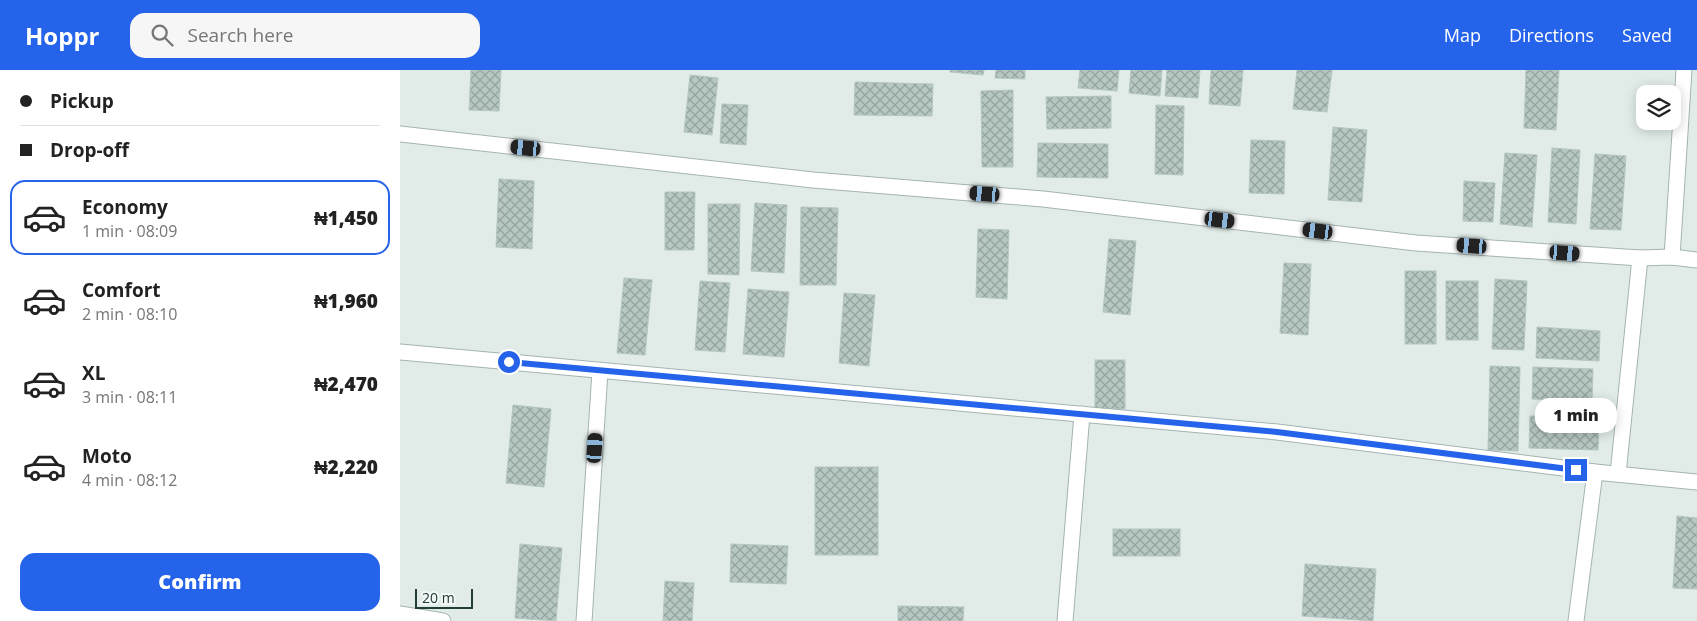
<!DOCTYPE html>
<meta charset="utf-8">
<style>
body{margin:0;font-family:"Open Sans",sans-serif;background:#f6f6f6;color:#222;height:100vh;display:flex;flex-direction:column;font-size:19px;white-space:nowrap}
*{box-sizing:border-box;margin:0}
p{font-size:16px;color:#767676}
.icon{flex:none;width:28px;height:28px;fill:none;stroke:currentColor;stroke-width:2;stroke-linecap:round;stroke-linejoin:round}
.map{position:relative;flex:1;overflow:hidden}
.drawer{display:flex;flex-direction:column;background:#fff;width:400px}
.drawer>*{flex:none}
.banner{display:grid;align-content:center;height:110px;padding:0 20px;background:#fff}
.buttons{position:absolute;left:1236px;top:15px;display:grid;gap:10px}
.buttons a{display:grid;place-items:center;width:45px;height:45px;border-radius:10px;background:#fff;box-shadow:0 2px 12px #0003;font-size:25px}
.scale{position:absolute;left:15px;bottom:12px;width:58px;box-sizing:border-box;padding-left:5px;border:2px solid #213d39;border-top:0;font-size:14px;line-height:18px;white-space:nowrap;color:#213d39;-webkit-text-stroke:4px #f2f8f6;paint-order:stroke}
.end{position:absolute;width:22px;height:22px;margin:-11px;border:6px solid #2563eb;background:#fff;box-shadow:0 0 0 2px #fff}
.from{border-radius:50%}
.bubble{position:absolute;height:35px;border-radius:15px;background:#fff;box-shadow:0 2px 12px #0003;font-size:16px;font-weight:800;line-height:35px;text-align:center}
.car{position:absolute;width:15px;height:30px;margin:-15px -8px;border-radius:6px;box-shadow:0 0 4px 1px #0007;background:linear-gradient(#222 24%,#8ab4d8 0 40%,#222 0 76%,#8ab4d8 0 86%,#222 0)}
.banner b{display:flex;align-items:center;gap:18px;height:48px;font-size:19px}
.banner b+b{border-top:1px solid #e0e0e0}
.banner i{width:12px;height:12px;background:#222}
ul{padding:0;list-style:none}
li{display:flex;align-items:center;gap:15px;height:75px;margin:0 10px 8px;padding:0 10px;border:2px solid transparent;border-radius:15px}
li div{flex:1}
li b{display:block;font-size:19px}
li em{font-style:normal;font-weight:800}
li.on{border-color:#2563eb}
li>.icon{width:45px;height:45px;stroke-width:1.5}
.primary-button{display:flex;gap:10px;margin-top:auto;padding:10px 20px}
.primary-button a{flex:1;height:58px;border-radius:15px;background:#2563eb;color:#fff;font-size:20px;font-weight:800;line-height:58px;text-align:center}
header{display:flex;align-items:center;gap:30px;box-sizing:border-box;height:70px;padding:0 25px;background:#2563eb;color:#fff}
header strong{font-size:24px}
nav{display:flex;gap:28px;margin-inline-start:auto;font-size:18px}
.search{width:350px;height:45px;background:#f6f6f6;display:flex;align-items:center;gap:12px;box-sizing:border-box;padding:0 18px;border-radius:15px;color:#767676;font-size:19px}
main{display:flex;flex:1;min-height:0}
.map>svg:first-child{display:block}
.building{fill:url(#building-cross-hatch);stroke:#b4c6c1}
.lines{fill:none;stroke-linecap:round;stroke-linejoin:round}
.minor-casing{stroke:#a4b4b1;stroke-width:17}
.minor{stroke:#fff;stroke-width:15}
.route{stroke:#2563eb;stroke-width:6}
</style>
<header>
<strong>Hoppr</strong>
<div class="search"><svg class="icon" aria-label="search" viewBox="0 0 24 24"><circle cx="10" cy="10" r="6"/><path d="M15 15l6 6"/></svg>Search here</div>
<nav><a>Map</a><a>Directions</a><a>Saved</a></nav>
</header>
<main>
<section class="drawer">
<div class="banner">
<b><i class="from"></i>Pickup</b>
<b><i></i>Drop-off</b>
</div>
<ul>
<li class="on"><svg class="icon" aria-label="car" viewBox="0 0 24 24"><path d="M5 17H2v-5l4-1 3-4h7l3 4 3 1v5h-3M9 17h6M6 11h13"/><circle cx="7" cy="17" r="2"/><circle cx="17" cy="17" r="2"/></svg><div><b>Economy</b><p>1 min · 08:09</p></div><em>₦1,450</em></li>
<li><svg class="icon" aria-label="car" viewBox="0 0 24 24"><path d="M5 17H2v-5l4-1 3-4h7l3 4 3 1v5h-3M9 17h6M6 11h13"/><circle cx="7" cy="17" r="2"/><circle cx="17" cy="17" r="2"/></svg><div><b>Comfort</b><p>2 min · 08:10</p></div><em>₦1,960</em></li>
<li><svg class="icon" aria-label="car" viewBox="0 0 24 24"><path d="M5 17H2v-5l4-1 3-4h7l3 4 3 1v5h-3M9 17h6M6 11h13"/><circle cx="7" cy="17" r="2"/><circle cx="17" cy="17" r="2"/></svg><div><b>XL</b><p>3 min · 08:11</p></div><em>₦2,470</em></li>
<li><svg class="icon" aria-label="car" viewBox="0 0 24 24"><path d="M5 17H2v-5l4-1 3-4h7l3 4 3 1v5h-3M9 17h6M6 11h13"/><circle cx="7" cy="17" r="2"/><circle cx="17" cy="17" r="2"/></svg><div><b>Moto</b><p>4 min · 08:12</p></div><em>₦2,220</em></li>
</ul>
<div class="primary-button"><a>Confirm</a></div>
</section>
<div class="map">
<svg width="1297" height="551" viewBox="0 0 1297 551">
<defs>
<pattern id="building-cross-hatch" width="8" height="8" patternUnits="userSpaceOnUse" patternTransform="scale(1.25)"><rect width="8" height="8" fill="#b7c7c2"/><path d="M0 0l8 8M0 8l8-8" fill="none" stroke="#94a39f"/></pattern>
</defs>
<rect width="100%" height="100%" fill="#e1ece9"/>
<g class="building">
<path d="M71 0H101L99 41 69 40Z"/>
<path d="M550 0H584L583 5 550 2Z"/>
<path d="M596 0H625V9L595 8Z"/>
<path d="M680 0H719L717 21 678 18Z"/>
<path d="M731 0H762L760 26 729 23Z"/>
<path d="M767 0H800L798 28 765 26Z"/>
<path d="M811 0H843L840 36 809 34Z"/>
<path d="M897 0H932L927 42 893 39Z"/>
<path d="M1126 0H1159L1156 60 1124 58Z"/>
<path d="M290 5 318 8 312 65 284 62Z"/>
<path d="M455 12 533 14 532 46 454 45Z"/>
<path d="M613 20V97H582L581 21Z"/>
<path d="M711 26V58L647 59 646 27Z"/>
<path d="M322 34 348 35 346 75 320 73Z"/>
<path d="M756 35 784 36 783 105 755 104Z"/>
<path d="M933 57 967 60 962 132 928 130Z"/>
<path d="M851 70 885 71 884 124 849 123Z"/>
<path d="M638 73 708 74V108L637 107Z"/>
<path d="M1152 78 1180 80 1176 154 1148 152Z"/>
<path d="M1105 83 1137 85 1132 157 1100 154Z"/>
<path d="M1195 84 1226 86 1221 160 1190 159Z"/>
<path d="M99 109 134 111 132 179 96 177Z"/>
<path d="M1064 111 1095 113 1093 152 1063 151Z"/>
<path d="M265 122H295L294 180H265Z"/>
<path d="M355 133 387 135 384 203 351 201Z"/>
<path d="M308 134H340L339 205 308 204Z"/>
<path d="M401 137 438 138 436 215H400Z"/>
<path d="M578 159 609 160 607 229 576 227Z"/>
<path d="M709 169 736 171 730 245 703 242Z"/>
<path d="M884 193 911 194 908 265 880 263Z"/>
<rect x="1005" y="201" width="31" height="73"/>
<path d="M224 208 252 210 245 285 217 283Z"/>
<path d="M1095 209 1127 211 1124 280 1092 279Z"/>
<path d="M300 211 330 213 325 282 295 280Z"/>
<rect x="1046" y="211" width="32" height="59"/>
<path d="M348 219 389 222 384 287 343 284Z"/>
<path d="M444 223 475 225 469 296 439 293Z"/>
<path d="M1137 257 1200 261 1199 291 1136 288Z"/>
<rect x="695" y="290" width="30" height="49"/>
<path d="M1090 296 1120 297 1118 381 1088 380Z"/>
<path d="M1133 297 1193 299 1192 331 1132 329Z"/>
<path d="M113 335 151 339 144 417 106 413Z"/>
<path d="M1130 346 1199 348 1198 380 1129 378Z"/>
<rect x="415" y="397" width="63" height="88"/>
<path d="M1277 446 1297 448V519L1273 518Z"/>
<rect x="713" y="459" width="67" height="27"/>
<path d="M120 474 162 478 156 551 115 548Z"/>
<path d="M331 474 388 476 386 514 330 512Z"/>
<path d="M905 494 976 499 973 551 902 546Z"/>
<path d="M265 511 294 513 292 551H263Z"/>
<path d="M498 536 564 537 563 551H498Z"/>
</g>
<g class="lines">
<defs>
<g id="minor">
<path d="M0 64 413 110 643 129 1016 173 1240 188 1272 187 1297 190"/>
<path d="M1272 187 1284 0"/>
<path d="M0 282 877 362 1195 402 1297 412"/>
<path d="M1218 404 1240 188"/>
<path d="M0 544 43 551"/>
<path d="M184 551 200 301"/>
<path d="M665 551 682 344"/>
<path d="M1176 551 1195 402"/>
</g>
</defs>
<use href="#minor" class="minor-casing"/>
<use href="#minor" class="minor"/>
</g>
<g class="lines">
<path class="route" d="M109 292 877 362 1176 400"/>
</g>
</svg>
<div class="buttons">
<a><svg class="icon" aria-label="layers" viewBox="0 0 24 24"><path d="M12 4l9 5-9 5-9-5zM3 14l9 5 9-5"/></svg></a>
</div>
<div class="scale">20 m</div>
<i class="end from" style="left:109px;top:292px"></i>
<i class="end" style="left:1176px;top:400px"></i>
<div class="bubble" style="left:1135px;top:328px;width:82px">1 min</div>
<i class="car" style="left:126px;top:78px;rotate:276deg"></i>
<i class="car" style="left:585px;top:124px;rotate:274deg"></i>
<i class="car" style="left:820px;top:150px;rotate:97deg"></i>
<i class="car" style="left:918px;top:161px;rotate:277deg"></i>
<i class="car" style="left:1072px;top:176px;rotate:274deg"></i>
<i class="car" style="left:1165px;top:183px;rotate:94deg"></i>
<i class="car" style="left:195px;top:378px;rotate:4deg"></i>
</div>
</main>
